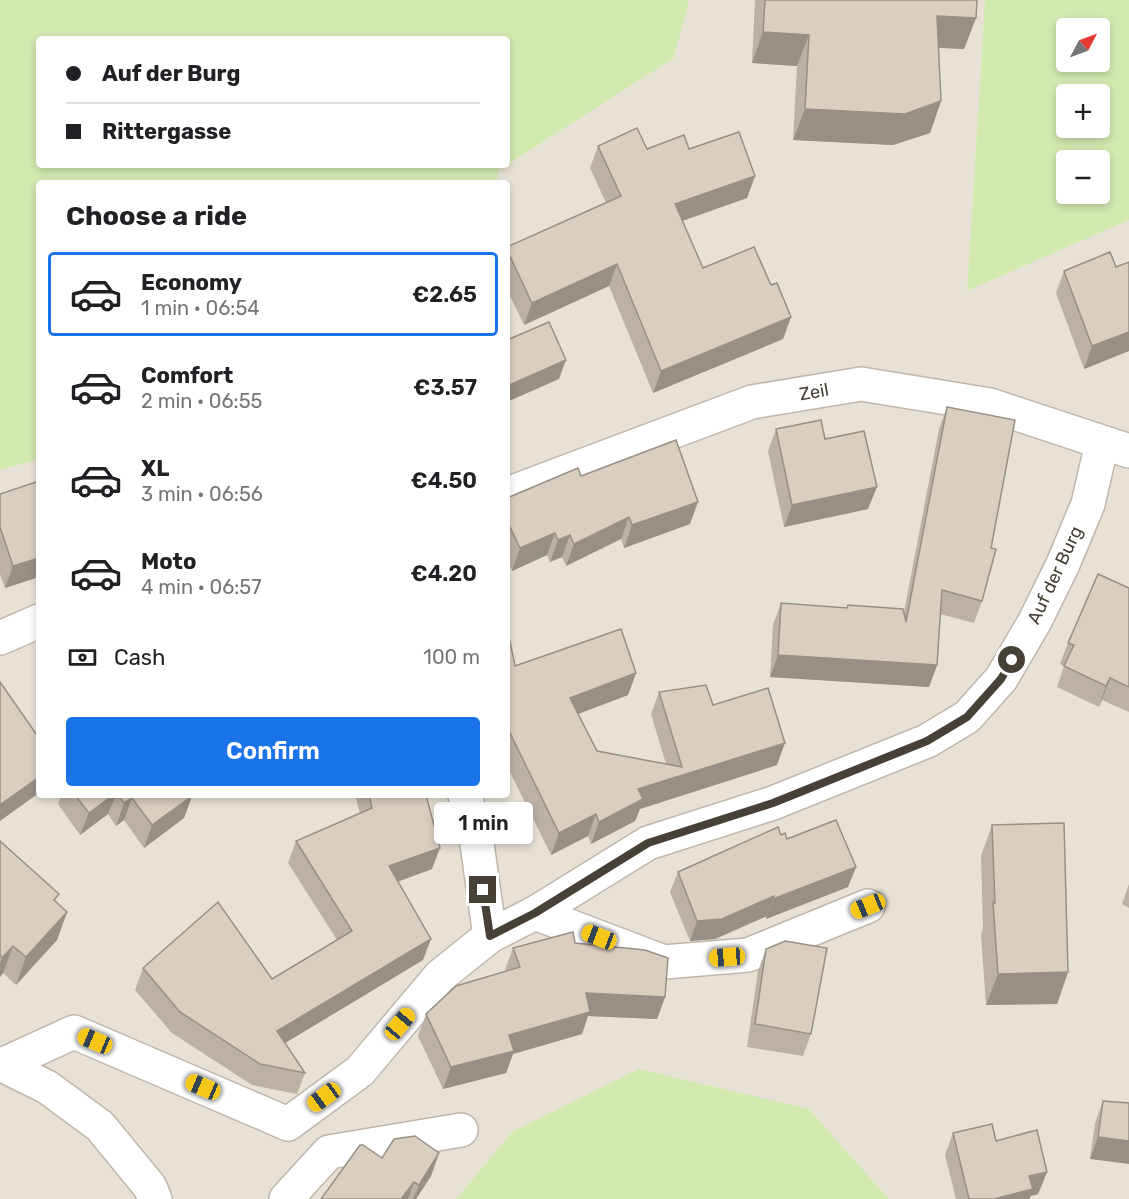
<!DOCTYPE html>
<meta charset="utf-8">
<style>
body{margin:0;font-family:Rubik,sans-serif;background:#f6f6f6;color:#202124;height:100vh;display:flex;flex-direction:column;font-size:22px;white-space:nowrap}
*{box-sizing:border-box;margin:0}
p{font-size:20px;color:#757577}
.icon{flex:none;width:33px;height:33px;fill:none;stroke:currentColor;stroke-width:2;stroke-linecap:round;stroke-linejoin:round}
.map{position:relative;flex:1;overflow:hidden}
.side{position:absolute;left:36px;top:180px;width:474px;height:618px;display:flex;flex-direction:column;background:#fff;border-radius:6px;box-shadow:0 3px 9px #0003}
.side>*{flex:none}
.guide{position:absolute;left:36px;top:36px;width:474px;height:132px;border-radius:6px;box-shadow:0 3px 9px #0003;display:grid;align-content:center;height:132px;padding:0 30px;background:#fff}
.needle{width:39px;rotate:49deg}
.buttons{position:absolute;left:1056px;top:18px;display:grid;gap:12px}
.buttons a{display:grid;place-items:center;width:54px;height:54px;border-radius:6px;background:#fff;box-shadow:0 3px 9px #0003;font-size:30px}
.end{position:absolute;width:27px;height:27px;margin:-14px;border:8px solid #474036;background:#fff;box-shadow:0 0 0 3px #fff}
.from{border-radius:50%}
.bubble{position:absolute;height:42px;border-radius:6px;background:#fff;box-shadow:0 3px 9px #0003;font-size:20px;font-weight:600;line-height:42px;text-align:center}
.car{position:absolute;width:18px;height:36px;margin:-18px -9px;border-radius:8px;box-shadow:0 0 4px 2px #0007;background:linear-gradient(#f5c518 24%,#345 0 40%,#f5c518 0 76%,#345 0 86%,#f5c518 0)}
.guide b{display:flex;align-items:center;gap:21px;height:57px;font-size:22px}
.guide b+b{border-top:2px solid #e0e0e0}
.guide i{width:15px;height:15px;background:#202124}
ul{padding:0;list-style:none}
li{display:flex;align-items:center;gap:18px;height:84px;margin:0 12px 9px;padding:0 18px;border:3px solid transparent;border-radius:6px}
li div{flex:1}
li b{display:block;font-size:22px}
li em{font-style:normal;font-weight:600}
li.selected{border-color:#1a73e8}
li>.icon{width:54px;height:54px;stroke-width:1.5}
h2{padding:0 30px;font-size:27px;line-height:72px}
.pay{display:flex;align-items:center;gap:15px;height:66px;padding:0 30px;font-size:22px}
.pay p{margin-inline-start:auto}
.button{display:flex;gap:12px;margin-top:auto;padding:12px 30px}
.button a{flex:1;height:69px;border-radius:6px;background:#1a73e8;color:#fff;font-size:24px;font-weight:600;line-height:69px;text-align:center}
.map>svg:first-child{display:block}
.residential{fill:#e8e2d6}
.green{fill:#d2e9b0;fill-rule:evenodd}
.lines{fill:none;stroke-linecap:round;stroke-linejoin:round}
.minor-casing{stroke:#c0b7aa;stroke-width:36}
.minor{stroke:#fff;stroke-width:33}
.wall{fill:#bbb1a5}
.shaded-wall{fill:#989086}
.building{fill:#d9cec0;stroke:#989086;stroke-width:1.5}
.route{stroke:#474036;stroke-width:8}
.labels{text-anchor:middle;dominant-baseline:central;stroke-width:4.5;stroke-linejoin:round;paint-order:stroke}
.street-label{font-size:18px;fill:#474036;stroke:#fff}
</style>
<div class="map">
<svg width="1129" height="1199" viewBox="0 0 1129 1199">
<rect width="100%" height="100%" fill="#f4f0e8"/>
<path class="residential" d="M689 0H985L967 291 1129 220V1199H889L809 1109 512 1132 456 1199H0V470L39 459V795H507V183H496L499 170 674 58Z"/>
<g class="green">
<path d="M0 0H689L674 58 507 165V39H39V165H507L499 170 496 183H39V459L0 470Z"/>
<path d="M985 0H1129V220L967 291ZM1066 28H1100V62H1066ZM1066 94H1100V128H1066ZM1066 160H1100V194H1066Z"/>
<path d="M639 1069 809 1109 889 1199H456L512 1132Z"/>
</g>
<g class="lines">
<defs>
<g id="minor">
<path d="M507 494 752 402 861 384 990 405 1129 451"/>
<path d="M0 638 39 621"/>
<path d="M465 795 477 844 490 936"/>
<path d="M535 913 664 962 748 955 868 906"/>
<path d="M0 1064 47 1087 100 1126 150 1187 155 1199"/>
<path d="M2 1065 74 1032 288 1124 360 1071 440 976 490 936 535 913 648 843 773 803 927 741 967 717 1001 679 1035 621 1063 564 1088 504 1102 443"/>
<path d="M286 1199 329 1152 461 1130"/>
</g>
</defs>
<use href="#minor" class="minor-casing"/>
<use href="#minor" class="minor"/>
</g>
<g class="wall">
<path d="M755 0H977L976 18 964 49 938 48 941 101 930 133 893 145 793 140 797 66 752 63Z"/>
<path d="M598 146 647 149H689L755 176 747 198 683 221 703 268 771 285 791 317 783 339 653 393 609 286 524 325 507 290V247L606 203 590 168Z"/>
<path d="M1129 262V351L1084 369 1056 293 1064 271 1116 267Z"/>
<path d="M947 407 991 548 982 601 974 623 940 614 937 665 929 687 770 677 773 625 781 603 847 608 848 605 904 612 939 429Z"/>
<path d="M776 429 825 439 868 509 784 527 768 451Z"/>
<path d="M581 476 690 524 624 548 621 539 566 566 562 557 550 562 547 555 512 571 507 560V498Z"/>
<path d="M0 494 39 577 5 588 0 574Z"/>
<path d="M1129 588V712L1102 700 1099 707 1057 687 1064 666 1060 664 1068 643Z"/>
<path d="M507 627 515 666 636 673 628 695 578 714 597 751 666 764 651 714 659 692 713 705 777 765 640 809 635 821 591 844 588 836 551 855 507 766Z"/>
<path d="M61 795H191L192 796 184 818 144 848 124 820 116 826 108 814 80 835 58 804Z"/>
<path d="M355 795H426L432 869 398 881 423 960 285 1043 305 1073 297 1094 252 1085 172 1033 135 990 143 968 272 979 337 940 288 863 296 841 360 813Z"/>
<path d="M992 825 1068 972 1057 1004 986 1005 981 934 983 929 981 856Z"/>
<path d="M781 835 787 839 856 867 848 887 766 919 767 916 715 939 690 941 670 892 678 872Z"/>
<path d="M0 841 56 902 67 912 57 940 16 985 3 973 0 977Z"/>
<path d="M1129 884V908L1122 904Z"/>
<path d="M575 943 665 997 657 1019 588 1016 582 1034 513 1054 506 1073 443 1089 418 1036 426 1014 506 971 505 970 513 948Z"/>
<path d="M766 949 811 1034 803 1056 747 1047 758 971Z"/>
<path d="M1103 1101 1129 1103 1090 1159 1095 1123Z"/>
<path d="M953 1133 996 1141 1047 1172 1038 1194 1031 1196 1029 1199H956L945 1155Z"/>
<path d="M439 1153 431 1176 416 1199H321L382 1158Z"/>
</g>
<g class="shaded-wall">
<path d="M937 16 976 18 964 49 925 47Z"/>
<path d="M763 32 809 35 797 66 752 63Z"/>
<path d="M941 101 930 133 893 145 793 140 805 109Z"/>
<path d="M755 176 747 198 667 226 675 204Z"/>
<path d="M617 264 609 286 524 325 532 303Z"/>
<path d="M791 317 783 339 653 393 661 371Z"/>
<path d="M1129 332V351L1084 369 1092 346Z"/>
<path d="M566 360 559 379 507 402V386Z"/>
<path d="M877 487 868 509 784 527 792 505Z"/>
<path d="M698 502 690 524 624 548 632 525Z"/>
<path d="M629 517 621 539 566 566 574 544Z"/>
<path d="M555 533 547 555 512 571 520 548Z"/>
<path d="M570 535 562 557 550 562 558 540Z"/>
<path d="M39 558V577L5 588 13 566Z"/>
<path d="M778 655 937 665 929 687 770 677Z"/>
<path d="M636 673 628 695 562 720 570 698Z"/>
<path d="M1110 678 1102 700 1099 707 1106 686Z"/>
<path d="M785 743 777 765 640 809 635 821 591 844 599 822 638 789Z"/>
<path d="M39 777V793L0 821V805Z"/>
<path d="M113 795H116L108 814 80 835 89 813Z"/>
<path d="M192 796 184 818 144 848 152 825Z"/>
<path d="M132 798 124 820 116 826 124 803Z"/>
<path d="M596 814 588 836 551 855 559 833Z"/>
<path d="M440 848 432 869 381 888 389 866Z"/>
<path d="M856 867 848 887 766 919 773 899Z"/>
<path d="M774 896 767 916 715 939 690 941 697 921Z"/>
<path d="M67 912 57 940 16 985 26 957Z"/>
<path d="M431 939 423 960 270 1052 277 1031Z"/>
<path d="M13 946 3 973 0 977V964L2 958Z"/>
<path d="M1068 972 1057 1004 986 1005 998 974Z"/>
<path d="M586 993 665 997 657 1019 588 1016 582 1034 513 1054 506 1073 443 1089 451 1067Z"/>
<path d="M1098 1137 1129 1141V1164L1090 1159Z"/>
<path d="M439 1153 431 1176 416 1199H413L419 1185Z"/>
<path d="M1047 1172 1038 1194 1031 1196 1029 1199H994L1029 1176Z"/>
<path d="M414 1182 408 1199H401Z"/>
</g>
<g class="building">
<path d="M765 0H977L976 18 937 16 941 101 905 114 805 109 809 35 763 32Z"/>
<path d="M637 128 647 149 684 135 689 149 739 132 755 176 675 204 703 268 754 247 771 285 777 283 791 317 661 371 617 264 532 303 507 250V247L621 196 598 146Z"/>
<path d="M1110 252 1116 267 1129 262V332L1092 346 1064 271Z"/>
<path d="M549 322 566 360 507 386V340Z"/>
<path d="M947 407 1015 420 991 548 996 549 982 601 942 590 937 665 778 655 781 603 847 608 848 605 903 609 906 622Z"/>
<path d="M821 420 825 439 864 431 877 487 792 505 776 429Z"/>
<path d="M676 440 698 502 632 525 629 517 574 544 570 535 558 540 555 533 520 548 507 521V498L578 468 581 476Z"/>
<path d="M39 481V558L13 566 0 527V494Z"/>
<path d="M1098 574 1129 588V687L1110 678 1106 686 1064 666 1074 645 1068 643Z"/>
<path d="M507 627 515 666 621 629 636 673 570 698 597 751 682 767 659 692 706 685 713 705 768 688 785 743 638 789 643 799 599 822 596 814 559 833 507 727Z"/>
<path d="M0 682 39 738V777L0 805Z"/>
<path d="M75 795H113L89 813Z"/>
<path d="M118 795H191L192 796 152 825 132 798 124 803Z"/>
<path d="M369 795H426L440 848 389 866 431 939 277 1031 305 1073 260 1064 180 1012 143 968 218 902 272 979 352 931 296 841 372 808Z"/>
<path d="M836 820 856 867 773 899 774 896 722 919 697 921 678 872 778 827 781 835 785 833 787 839Z"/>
<path d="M1064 823 1068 972 998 974 993 902 995 903 992 825Z"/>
<path d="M0 841 59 894 54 900 67 912 26 957 13 946 2 958 0 955Z"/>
<path d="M573 932 575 943 645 950 668 958 665 997 586 993 590 1012 509 1035 514 1051 451 1067 426 1014 456 986 520 967 513 948Z"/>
<path d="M785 941 827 948 811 1034 755 1024 766 949Z"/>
<path d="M1103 1101 1129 1103V1141L1098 1137Z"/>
<path d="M992 1124 996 1141 1037 1130 1047 1172 1029 1176 1033 1189 994 1199H969L953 1133Z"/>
<path d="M415 1136 439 1153 419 1185 414 1182 401 1199H321L360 1145H363L382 1158 394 1139Z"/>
</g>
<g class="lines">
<path class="route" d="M483 890 490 936 535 913 648 843 773 803 927 741 967 717 1001 679 1012 660"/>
</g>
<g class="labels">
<g class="street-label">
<text transform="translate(814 392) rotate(-10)">Zeil</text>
<text transform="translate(1055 575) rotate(-65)">Auf der Burg</text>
</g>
</g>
</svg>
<div class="buttons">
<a><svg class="needle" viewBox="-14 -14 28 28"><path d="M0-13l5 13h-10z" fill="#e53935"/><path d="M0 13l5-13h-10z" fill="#757577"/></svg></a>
<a>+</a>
<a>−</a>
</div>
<i class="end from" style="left:1012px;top:660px"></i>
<i class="end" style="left:483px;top:890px"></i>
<div class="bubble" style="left:434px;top:802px;width:99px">1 min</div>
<i class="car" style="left:868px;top:906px;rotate:248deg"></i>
<i class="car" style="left:599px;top:937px;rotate:291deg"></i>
<i class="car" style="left:727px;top:957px;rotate:266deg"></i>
<i class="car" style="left:400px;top:1024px;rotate:40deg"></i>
<i class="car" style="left:95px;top:1041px;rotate:293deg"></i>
<i class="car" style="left:203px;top:1087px;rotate:293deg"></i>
<i class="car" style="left:324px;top:1097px;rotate:234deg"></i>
<div class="guide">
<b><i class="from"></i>Auf der Burg</b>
<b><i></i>Rittergasse</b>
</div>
<section class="side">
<h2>Choose a ride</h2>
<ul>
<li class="selected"><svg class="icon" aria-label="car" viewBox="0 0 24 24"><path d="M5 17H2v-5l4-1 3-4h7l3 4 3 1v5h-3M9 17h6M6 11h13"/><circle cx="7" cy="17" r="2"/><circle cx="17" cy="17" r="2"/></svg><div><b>Economy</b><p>1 min · 06:54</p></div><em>€2.65</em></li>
<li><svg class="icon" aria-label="car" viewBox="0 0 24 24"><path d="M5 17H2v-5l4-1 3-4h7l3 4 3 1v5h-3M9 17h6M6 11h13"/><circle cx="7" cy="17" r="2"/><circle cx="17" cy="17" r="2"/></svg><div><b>Comfort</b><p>2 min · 06:55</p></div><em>€3.57</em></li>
<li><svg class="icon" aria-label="car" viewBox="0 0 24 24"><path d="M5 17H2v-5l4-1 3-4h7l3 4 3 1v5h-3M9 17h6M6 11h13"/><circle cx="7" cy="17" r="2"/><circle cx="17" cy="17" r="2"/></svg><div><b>XL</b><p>3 min · 06:56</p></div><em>€4.50</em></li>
<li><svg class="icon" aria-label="car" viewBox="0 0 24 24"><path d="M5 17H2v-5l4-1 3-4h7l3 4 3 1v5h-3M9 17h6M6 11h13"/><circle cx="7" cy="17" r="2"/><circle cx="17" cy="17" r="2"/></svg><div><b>Moto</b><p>4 min · 06:57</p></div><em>€4.20</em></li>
</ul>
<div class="pay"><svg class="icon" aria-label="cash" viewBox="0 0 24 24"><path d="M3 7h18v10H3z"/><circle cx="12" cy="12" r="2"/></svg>Cash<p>100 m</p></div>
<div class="button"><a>Confirm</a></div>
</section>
</div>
